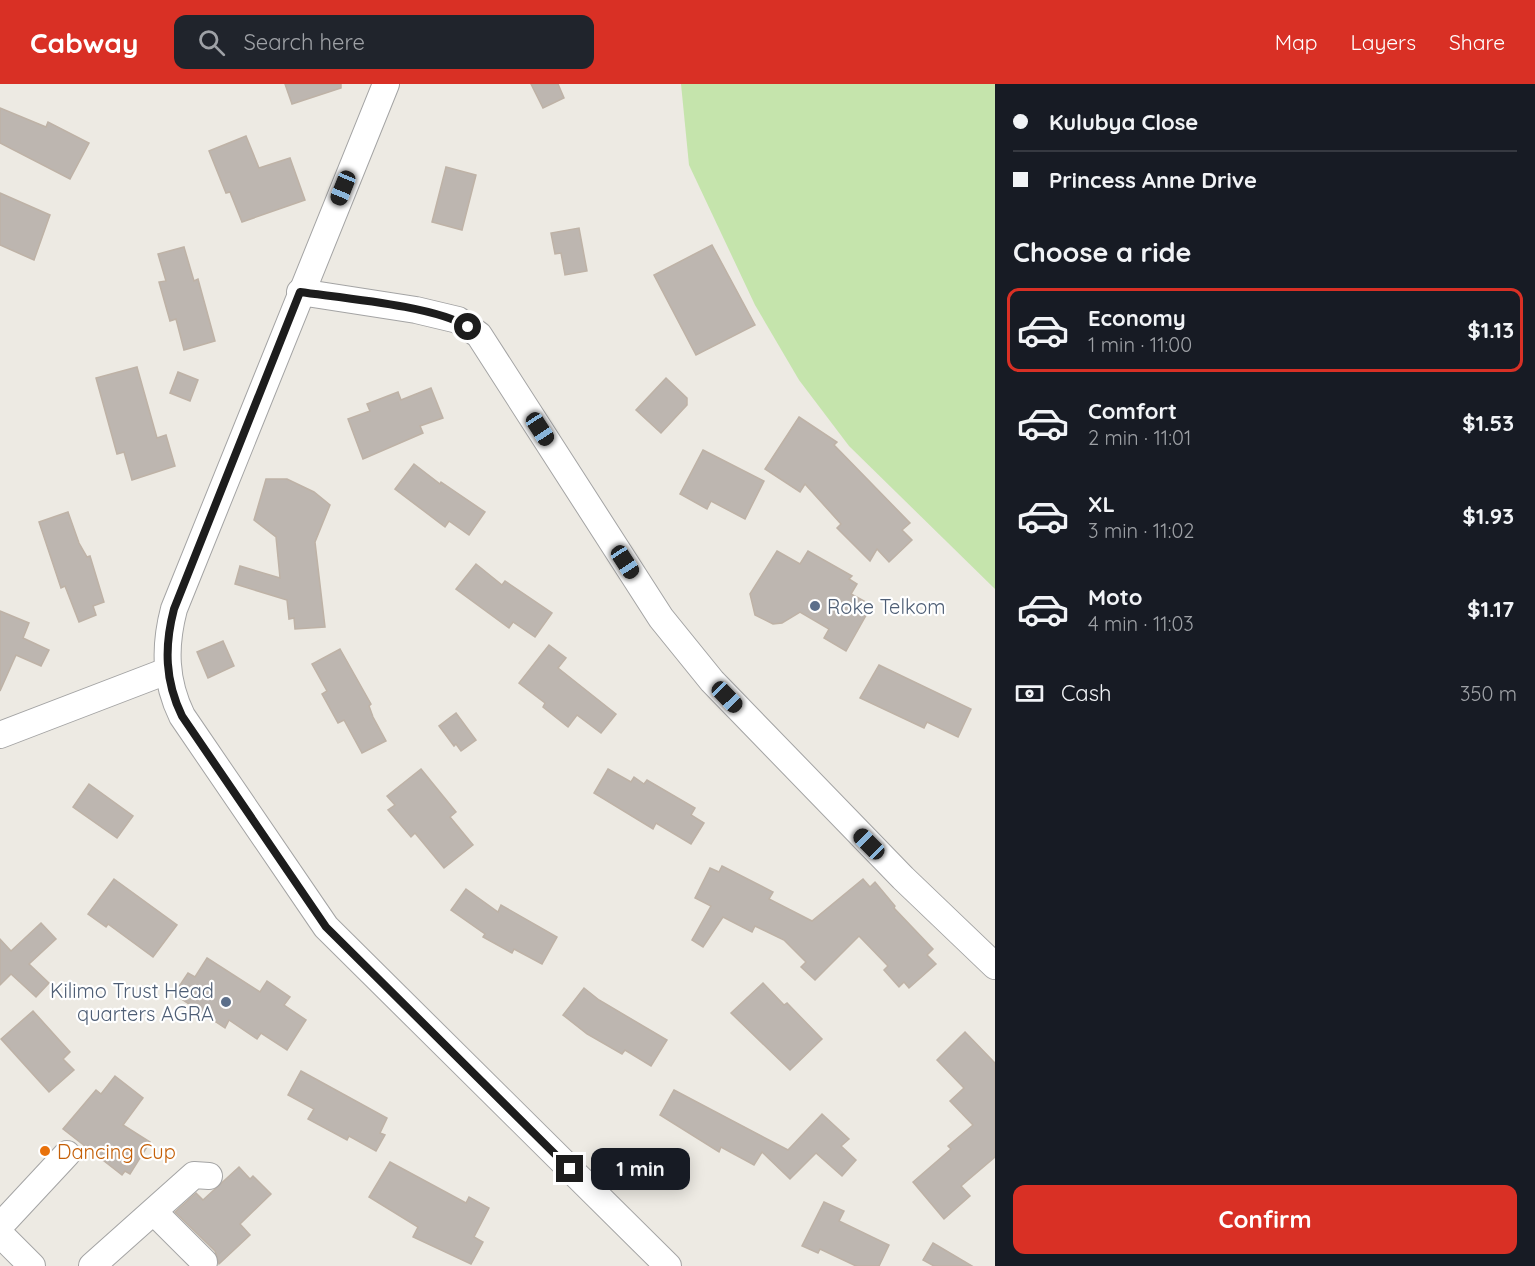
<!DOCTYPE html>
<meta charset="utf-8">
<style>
body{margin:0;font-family:Quicksand,sans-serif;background:#20242c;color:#f1f3f6;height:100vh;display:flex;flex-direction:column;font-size:22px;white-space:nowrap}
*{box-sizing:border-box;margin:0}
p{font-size:20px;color:#9ea1a6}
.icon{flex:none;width:33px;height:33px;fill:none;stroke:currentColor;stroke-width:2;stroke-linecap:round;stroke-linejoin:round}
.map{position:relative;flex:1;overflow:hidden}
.side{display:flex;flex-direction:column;background:#171b24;width:540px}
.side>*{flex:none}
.banner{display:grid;align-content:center;height:132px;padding:0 18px;background:#171b24}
.end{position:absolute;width:27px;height:27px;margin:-14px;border:8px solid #1d1d1d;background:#fff;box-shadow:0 0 0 3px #fff}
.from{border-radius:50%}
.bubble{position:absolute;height:42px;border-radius:12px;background:#171b24;box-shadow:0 3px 15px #0003;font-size:20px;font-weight:700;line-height:42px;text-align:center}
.car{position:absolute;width:18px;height:36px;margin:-18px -9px;border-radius:8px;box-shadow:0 0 4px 2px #0007;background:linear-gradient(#222 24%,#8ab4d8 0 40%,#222 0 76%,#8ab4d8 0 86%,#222 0)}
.banner b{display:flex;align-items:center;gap:21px;height:57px;font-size:22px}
.banner b+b{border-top:2px solid #363941}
.banner i{width:15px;height:15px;background:#f1f3f6}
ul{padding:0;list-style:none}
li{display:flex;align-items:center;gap:18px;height:84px;margin:0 12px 9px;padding:0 6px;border:3px solid transparent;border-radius:12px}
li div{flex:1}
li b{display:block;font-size:22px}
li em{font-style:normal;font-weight:700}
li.active{border-color:#d93025}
li>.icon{width:54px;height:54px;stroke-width:1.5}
h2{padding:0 18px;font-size:27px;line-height:72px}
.pay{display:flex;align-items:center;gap:15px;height:66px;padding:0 18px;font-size:22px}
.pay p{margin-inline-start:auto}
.cta{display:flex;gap:12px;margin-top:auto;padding:12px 18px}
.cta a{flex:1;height:69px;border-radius:12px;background:#d93025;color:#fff;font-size:24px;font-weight:700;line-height:69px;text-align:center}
header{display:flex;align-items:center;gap:36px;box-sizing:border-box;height:84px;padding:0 30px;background:#d93025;color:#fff}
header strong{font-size:28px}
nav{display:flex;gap:33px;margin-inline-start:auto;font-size:21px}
.search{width:420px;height:54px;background:#20242c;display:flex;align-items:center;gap:15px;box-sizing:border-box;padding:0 21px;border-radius:12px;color:#9ea1a6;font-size:22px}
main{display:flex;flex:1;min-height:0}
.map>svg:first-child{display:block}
.grass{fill:#c5e4ac}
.building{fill:#bdb6b0;stroke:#beb2a6;stroke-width:1.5}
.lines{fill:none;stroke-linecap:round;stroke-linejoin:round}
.minor-casing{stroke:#a4a4a4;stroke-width:28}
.minor{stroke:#fff;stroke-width:26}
.route{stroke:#1d1d1d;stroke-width:8}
.service-dot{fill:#5c6f8a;stroke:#fff;stroke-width:2}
.food-dot{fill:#e8710a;stroke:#fff;stroke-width:2}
.labels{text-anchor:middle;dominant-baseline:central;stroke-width:4.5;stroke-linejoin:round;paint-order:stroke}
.service-label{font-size:20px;fill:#4e5e75;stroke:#fff;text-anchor:start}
.food-label{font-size:20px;fill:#c56008;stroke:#fff;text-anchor:start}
</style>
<header>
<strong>Cabway</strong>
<div class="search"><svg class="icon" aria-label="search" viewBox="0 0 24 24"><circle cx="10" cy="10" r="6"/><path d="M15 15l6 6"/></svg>Search here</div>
<nav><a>Map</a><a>Layers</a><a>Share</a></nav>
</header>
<main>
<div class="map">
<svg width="995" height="1182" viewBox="0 0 995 1182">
<rect width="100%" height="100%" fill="#edeae3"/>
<path class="grass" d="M681 0H995V505L849 362 799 296 755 221 689 81Z"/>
<g class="building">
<path d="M285 0H341V4L292 20Z"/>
<path d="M531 0H558L564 14 543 24Z"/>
<path d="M0 24 46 43 48 38 89 59 70 95 0 59Z"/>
<path d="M246 52 259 84 290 74 305 116 242 138 230 108 226 109 209 67Z"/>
<path d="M446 83 476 91 462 146 432 138Z"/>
<path d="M0 109 50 131 34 176 0 161Z"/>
<path d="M579 144 587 187 565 191 561 169 555 170 551 149Z"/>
<path d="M712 161 755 241 696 271 654 191Z"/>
<path d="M184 163 194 197 198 195 215 257 184 266 176 235 170 237 159 198 166 197 158 170Z"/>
<path d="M137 283 157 354 166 351 175 382 132 396 124 368 117 370 96 294Z"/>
<path d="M178 288 198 296 190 317 170 309Z"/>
<path d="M666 294 687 314V321L661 349 636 326Z"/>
<path d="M431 304 443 334 420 342 423 349 363 375 348 335 370 327 367 320 398 308 401 316Z"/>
<path d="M799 333 837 358 834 361 910 439 902 446 912 456 889 478 877 465 870 477 837 444 841 440 805 400 800 408 765 385Z"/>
<path d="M703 366 764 397 745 435 711 417 707 425 680 410Z"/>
<path d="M414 380 440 400 441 398 485 428 469 451 449 437 445 443 395 405Z"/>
<path d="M266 395H287L314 408 330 421 315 458 325 543 295 545 294 534 289 535 287 516 235 500 240 482 280 494 276 453 254 436Z"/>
<path d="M68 428 79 459 87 473 90 472 104 518 93 522 96 531 79 538 65 502 61 504 39 438Z"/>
<path d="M777 467 800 480 808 467 852 492 849 495 857 500 851 510 864 517 861 521 869 526 846 567 824 554 829 545 800 528 782 539 773 540 755 531 750 510Z"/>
<path d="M476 480 502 501 505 497 552 529 535 553 513 538 509 544 456 505Z"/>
<path d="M0 527 29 539 23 554 49 566 41 582 16 571 0 607Z"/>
<path d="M223 557 234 582 208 594 197 568Z"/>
<path d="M549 561 566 574 558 584 616 630 601 649 577 631 568 643 543 623 545 619 519 599Z"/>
<path d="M340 565 371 620 369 622 373 633 386 657 362 669 344 636 338 639 322 610 327 607 312 580Z"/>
<path d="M879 581 971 625 958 653 927 638 924 644 860 614Z"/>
<path d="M456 629 476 656 461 667 456 660 454 662 439 642Z"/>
<path d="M421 685 456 728 450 733 473 761 444 784 415 749 411 753 388 726 395 721 387 712Z"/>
<path d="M608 685 631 698 634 693 644 700 647 696 695 724 691 731 704 739 691 760 656 739 653 745 594 709Z"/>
<path d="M89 700 133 732 117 754 73 723Z"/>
<path d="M722 782 773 808 769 815 812 837 863 795 870 803 875 798 895 822 894 824 933 865 927 871 936 880 909 904 904 898 899 903 884 886 888 882 859 852 815 896 801 883 806 878 784 856 755 842 752 848 723 833 703 863 692 856 711 822 695 814 710 784 719 788Z"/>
<path d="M114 795 177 841 153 873 108 840 106 843 88 830Z"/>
<path d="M466 805 498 828 501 821 557 853 542 880 514 865 512 869 483 853 485 850 451 826Z"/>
<path d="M41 839 56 855 29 880 49 899 36 913 11 890 0 901V855L11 867Z"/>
<path d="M207 874 260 908 267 897 290 913 284 921 306 936 287 966 261 949 257 955 229 936 225 944 174 910 188 889 195 893Z"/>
<path d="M763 899 784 921 787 919 822 955 790 986 731 929Z"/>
<path d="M584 904 599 916 667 956 651 982 625 966 622 970 587 950 563 931Z"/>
<path d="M33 927 70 968 63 975 74 986 49 1008 1 955Z"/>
<path d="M965 948 995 979V1073L961 1102 970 1112 944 1135 913 1098 951 1065 948 1062 973 1041 950 1017 964 1004 937 976Z"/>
<path d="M301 987 387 1034 380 1049 385 1051 376 1067 349 1052 347 1056 308 1035 314 1025 288 1011Z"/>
<path d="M115 992 143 1014 123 1041 150 1058 130 1090 125 1087 122 1091 63 1045 96 1006 101 1010Z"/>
<path d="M674 1006 788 1066 822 1030 849 1055 841 1062 856 1076 842 1092 816 1069 790 1095 762 1068 754 1081 721 1063 719 1068 660 1031Z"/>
<path d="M390 1078 466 1119 469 1113 489 1124 474 1153 483 1158 471 1180 413 1153 418 1143 369 1113Z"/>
<path d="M239 1083 250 1095 253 1092 271 1110 240 1140 250 1151 219 1180 215 1167 175 1128 196 1109 203 1116Z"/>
<path d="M824 1118 844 1127 839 1137 889 1161 879 1182H856L820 1165 818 1169 802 1162Z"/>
<path d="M933 1159 972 1182H934L923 1176Z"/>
</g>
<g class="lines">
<defs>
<g id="minor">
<path d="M386 0 174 525C164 563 165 597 182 632L326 843 668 1182"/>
<path d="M300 208 416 226 458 236 479 251 661 534 712 597 903 794 995 882"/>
<path d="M0 651 167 587"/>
<path d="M154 1128 204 1178"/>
<path d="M0 1142 67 1070"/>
<path d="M0 1150 32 1182"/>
<path d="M92 1182 194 1091 209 1092"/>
</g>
</defs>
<use href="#minor" class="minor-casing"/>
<use href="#minor" class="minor"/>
</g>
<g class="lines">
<path class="route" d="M468 243C436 222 342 214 300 208L174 525C164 563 165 597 182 632L326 843 570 1085"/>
</g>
<g class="service-dot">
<circle cx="815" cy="522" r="6"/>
<circle cx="226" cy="918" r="6"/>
</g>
<circle class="food-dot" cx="45" cy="1067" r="6"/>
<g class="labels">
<g class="service-label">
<text x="827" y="522">Roke Telkom</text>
<text x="214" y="906" text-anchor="end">Kilimo Trust Head<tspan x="214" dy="23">quarters AGRA</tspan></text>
</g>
<g class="food-label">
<text x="57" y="1067">Dancing Cup</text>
</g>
</g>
</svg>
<i class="end from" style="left:468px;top:243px"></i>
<i class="end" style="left:570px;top:1085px"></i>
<div class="bubble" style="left:591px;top:1064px;width:99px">1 min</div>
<i class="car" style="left:343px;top:104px;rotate:202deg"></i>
<i class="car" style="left:540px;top:345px;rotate:147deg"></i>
<i class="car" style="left:625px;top:478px;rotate:147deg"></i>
<i class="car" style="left:727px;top:613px;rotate:136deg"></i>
<i class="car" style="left:869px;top:760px;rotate:315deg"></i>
</div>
<section class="side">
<div class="banner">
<b><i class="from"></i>Kulubya Close</b>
<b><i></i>Princess Anne Drive</b>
</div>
<h2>Choose a ride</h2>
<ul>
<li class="active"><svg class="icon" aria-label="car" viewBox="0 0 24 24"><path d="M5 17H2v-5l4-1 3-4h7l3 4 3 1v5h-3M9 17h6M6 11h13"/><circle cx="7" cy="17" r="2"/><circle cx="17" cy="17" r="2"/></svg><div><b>Economy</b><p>1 min · 11:00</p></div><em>$1.13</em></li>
<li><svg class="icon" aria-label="car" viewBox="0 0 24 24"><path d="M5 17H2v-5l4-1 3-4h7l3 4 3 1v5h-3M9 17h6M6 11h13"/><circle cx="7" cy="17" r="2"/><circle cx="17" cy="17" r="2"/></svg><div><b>Comfort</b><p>2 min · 11:01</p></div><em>$1.53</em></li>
<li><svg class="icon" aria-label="car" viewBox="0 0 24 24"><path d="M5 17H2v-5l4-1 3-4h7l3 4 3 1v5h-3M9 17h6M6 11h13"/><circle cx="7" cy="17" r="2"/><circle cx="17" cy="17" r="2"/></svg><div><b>XL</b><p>3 min · 11:02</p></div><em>$1.93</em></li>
<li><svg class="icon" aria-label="car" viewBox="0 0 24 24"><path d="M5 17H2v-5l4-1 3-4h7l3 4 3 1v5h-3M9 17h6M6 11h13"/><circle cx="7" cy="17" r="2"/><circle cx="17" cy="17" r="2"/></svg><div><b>Moto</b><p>4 min · 11:03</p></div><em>$1.17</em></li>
</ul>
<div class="pay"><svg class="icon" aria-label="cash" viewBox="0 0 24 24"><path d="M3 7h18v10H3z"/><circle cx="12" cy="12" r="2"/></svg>Cash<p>350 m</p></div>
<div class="cta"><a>Confirm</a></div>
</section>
</main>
